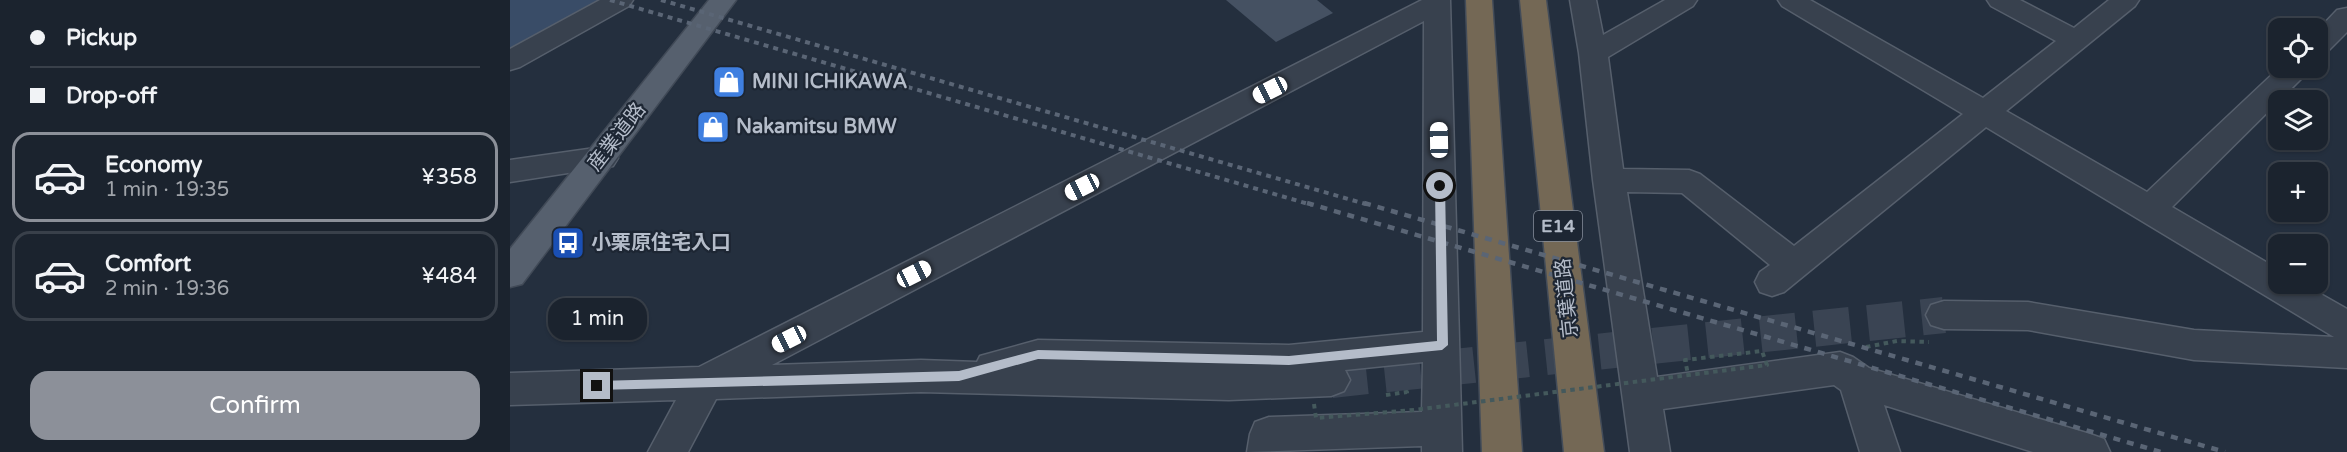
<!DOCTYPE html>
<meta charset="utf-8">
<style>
body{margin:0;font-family:"Varela Round","Noto Sans JP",sans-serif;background:#282f3a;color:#f1f3f6;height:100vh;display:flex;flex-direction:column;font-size:22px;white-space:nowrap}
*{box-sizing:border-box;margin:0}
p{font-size:20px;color:#a0a4aa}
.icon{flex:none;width:33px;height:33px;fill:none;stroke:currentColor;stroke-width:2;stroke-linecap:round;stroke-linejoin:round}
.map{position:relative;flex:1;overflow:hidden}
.drawer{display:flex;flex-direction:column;background:#1b232e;width:510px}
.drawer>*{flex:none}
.guide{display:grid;align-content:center;height:132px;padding:0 30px;background:#1b232e}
.buttons{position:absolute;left:1758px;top:18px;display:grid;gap:12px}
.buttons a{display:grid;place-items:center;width:60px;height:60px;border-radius:12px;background:#1b232e;box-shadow:0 2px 4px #0004,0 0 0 2px #39404a;font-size:30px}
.end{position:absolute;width:27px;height:27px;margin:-14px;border:8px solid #b4bcc9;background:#111;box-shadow:0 0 0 3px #111}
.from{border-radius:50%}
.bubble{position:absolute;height:42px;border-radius:18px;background:#1b232e;box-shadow:0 2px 4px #0004,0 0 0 2px #39404a;font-size:20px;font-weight:600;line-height:42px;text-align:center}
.car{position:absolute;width:18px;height:36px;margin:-18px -9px;border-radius:8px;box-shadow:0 0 4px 2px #0007;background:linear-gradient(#fff 24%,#345 0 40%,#fff 0 76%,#345 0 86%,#fff 0)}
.guide b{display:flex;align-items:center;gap:21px;height:57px;font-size:22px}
.guide b+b{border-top:2px solid #39404a}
.guide i{width:15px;height:15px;background:#f1f3f6}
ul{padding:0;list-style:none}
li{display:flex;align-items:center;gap:18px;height:90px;margin:0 12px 9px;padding:0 18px;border:3px solid #39404a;border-radius:18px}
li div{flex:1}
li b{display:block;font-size:22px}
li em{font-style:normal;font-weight:600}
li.on{border-color:#8c9099}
li>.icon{width:54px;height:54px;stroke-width:1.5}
.primary-button{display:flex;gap:12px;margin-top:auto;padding:12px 30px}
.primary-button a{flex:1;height:69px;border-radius:18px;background:#8c9099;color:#fff;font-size:24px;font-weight:600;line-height:69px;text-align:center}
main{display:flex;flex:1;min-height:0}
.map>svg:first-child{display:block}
.water{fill:#394c67}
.building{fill:#455162}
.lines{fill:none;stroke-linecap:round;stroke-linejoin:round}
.minor-tunnel{stroke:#3a4453;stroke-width:36;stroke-dasharray:36 18;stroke-linecap:butt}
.minor-casing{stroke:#565f6c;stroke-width:3}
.major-casing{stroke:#414a57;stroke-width:3}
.highway-casing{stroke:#434c59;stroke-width:3}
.path{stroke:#44595c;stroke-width:4;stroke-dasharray:4.5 4.5;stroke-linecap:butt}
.minor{fill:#38414e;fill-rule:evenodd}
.major{fill:#56606e;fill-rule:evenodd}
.highway{fill:#746855;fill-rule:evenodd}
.rail-far1{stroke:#5a6575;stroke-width:4;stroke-dasharray:5 5;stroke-linecap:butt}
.rail{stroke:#5a6575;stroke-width:4.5;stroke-dasharray:7 7;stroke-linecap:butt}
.path-bridge{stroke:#44595c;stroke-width:4;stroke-dasharray:4.5 4.5;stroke-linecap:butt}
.route{fill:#b4bcc9}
.labels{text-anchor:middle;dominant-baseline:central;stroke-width:4.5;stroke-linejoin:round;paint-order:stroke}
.shield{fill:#1d2633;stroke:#878f9c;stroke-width:1.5}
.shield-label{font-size:18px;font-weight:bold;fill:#b4bcc9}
.poi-label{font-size:20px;font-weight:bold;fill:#b4bcc9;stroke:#1d2633;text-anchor:start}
.street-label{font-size:20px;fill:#b4bcc9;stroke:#1d2633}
</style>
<main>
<section class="drawer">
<div class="guide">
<b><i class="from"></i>Pickup</b>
<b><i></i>Drop-off</b>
</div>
<ul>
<li class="on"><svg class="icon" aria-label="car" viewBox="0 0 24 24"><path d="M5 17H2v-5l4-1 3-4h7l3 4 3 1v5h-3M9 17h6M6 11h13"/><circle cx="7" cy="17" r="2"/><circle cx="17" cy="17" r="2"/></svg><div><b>Economy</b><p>1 min · 19:35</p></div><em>¥358</em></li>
<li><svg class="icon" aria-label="car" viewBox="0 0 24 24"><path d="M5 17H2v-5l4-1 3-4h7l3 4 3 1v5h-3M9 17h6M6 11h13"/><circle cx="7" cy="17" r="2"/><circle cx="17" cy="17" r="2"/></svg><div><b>Comfort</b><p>2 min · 19:36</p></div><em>¥484</em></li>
</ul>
<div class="primary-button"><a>Confirm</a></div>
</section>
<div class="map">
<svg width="1837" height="452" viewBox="0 0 1837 452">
<rect width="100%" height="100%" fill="#242f3e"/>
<path class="water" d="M0 0H93L0 51Z"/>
<path class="building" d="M716 0H807L823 13 766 42Z"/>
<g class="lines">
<path class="minor-tunnel" d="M821 380 1434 315"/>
<defs>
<g id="minor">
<path d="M90 0H123L119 6 10 67 0 70V49Z"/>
<path d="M912 0H940L952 452H912V446L737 452 740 434 745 422 759 417 912 412 913 362 835 370 840 380 834 391 821 396 719 400 411 392 206 399 178 452H138L166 400 0 405V373L189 367ZM914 21 913 332 779 345 528 340 470 356 467 362 411 360 262 365Z"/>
<path d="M1060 0H1086L1093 35 1155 0H1187L1183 6 1098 57 1113 169 1179 170 1190 174 1284 246 1453 114 1272 6 1268 0H1300L1473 98 1546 41 1481 6 1477 0H1510L1564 28 1599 0H1629L1625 6 1496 111 1637 192 1769 68H1799L1795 75 1662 207 1768 269V284H1793L1837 309V368L1684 360 1518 330 1434 329 1421 325 1416 315 1421 305 1434 301 1518 302 1684 330 1824 337 1476 127 1274 292 1262 296 1250 292 1245 282 1250 272 1260 265 1172 193 1117 192 1147 377 1330 352 1343 357 1359 368 1580 434 1594 439 1600 452H1523L1374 405 1390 452H1350L1331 390 1324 385 1153 409 1160 452H1120L1083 180 1069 53Z"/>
<path d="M1837 8V32L1818 51 1808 54V30L1827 10Z"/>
<path d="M92 147 103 150 108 158 103 166 0 182V160Z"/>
</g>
<path id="major" d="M199 0H226L12 284 0 287V249Z"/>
<g id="highway">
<path d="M956 0H982L1012 452H972Z"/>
<path d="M1010 0H1036L1094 452H1054Z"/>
</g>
</defs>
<use href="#minor" class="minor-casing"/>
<use href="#major" class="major-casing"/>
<use href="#highway" class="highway-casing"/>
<g class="path">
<path d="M1356 347 1387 341 1419 342"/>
<path d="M876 395 897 392V394"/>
</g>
<use href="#minor" class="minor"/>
<use href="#major" class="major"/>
<use href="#highway" class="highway"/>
<g class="rail-far1">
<path d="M100 0 802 205"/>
<path d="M151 0 859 205"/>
</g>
<g class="rail">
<path d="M797 203 1651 452"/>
<path d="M854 203 1715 452"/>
</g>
<path class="path-bridge" d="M804 404 806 418 904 410 1257 365 1252 351 1175 360 1178 374"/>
</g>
<path class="route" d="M930 182 935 186 938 345 932 350 779 365 528 359 449 381 87 390 81 386 87 381 449 371 528 350 779 356 927 341 925 186Z"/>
<defs>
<symbol id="shop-square" viewBox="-11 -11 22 22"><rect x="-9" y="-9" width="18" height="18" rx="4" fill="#3f7fe0" stroke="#1d2633"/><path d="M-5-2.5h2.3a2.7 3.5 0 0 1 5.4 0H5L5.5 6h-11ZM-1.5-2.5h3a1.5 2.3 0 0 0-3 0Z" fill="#fff"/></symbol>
<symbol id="bus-square" viewBox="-11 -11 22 22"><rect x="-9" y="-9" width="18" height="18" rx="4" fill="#1a4fb4" stroke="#1d2633"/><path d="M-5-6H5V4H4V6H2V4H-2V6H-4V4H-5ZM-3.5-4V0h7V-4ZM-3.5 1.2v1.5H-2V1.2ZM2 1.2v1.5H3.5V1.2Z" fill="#fff"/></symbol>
</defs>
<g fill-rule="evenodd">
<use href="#shop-square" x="200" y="63" width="38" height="38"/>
<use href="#shop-square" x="184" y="108" width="38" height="38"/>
<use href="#bus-square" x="39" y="224" width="38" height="38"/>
</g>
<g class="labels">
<rect class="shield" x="1024" y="211" width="48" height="30" rx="4.5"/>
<g class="shield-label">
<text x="1048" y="226">E14</text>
</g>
<g class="poi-label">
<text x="242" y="82">MINI ICHIKAWA</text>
<text x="226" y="127">Nakamitsu BMW</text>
<text x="81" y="243">小栗原住宅入口</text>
</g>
<g class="street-label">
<text transform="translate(107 137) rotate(-52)">産業道路</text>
<text transform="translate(1057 298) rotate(-96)">京葉道路</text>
</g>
</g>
</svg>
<div class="buttons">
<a><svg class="icon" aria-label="locate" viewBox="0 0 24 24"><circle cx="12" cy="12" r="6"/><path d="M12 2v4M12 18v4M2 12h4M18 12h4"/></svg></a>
<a><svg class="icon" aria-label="layers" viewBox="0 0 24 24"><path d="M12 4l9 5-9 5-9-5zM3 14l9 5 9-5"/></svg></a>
<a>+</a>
<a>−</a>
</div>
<i class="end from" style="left:930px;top:186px"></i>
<i class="end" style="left:87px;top:386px"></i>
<div class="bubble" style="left:38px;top:298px;width:99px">1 min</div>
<i class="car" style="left:760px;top:90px;rotate:243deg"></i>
<i class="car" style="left:929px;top:140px;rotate:359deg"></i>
<i class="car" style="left:572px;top:187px;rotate:243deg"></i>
<i class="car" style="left:404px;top:274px;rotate:63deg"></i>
<i class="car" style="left:279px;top:339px;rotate:243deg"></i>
</div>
</main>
